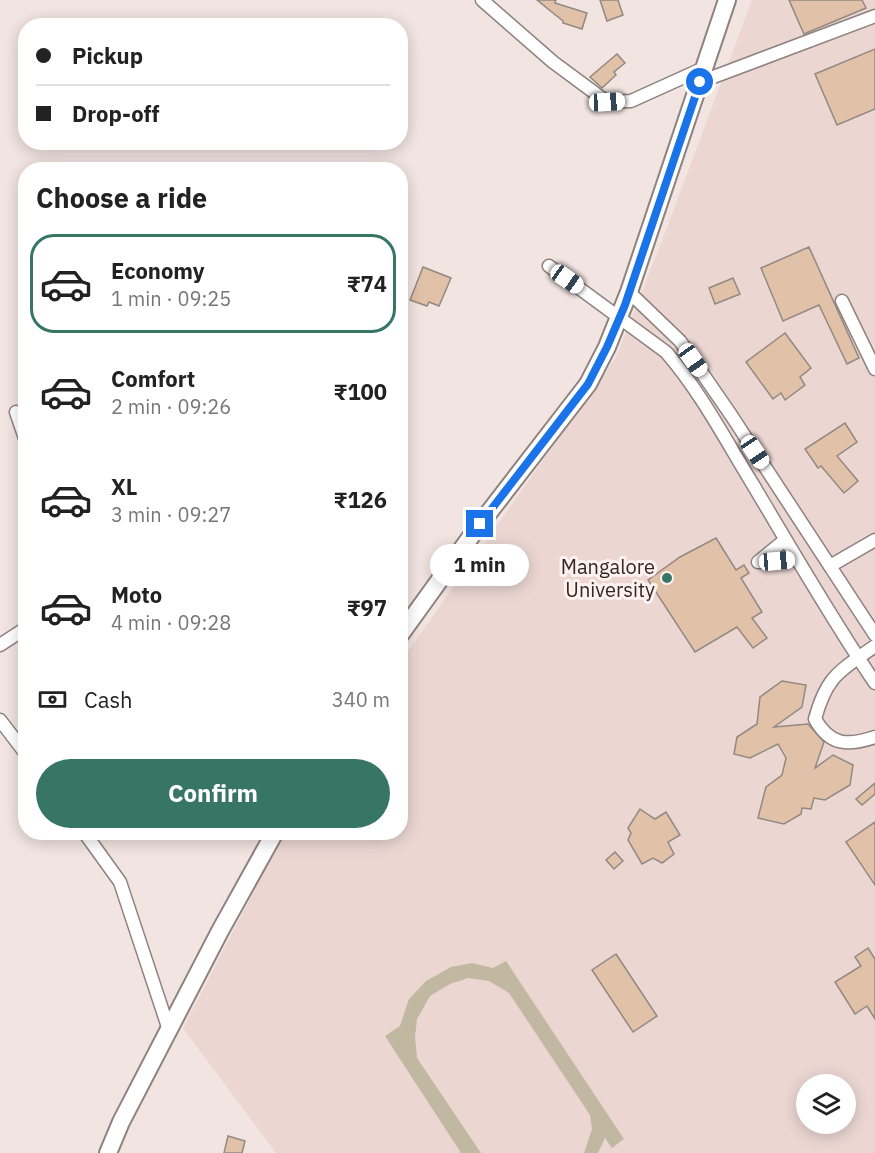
<!DOCTYPE html>
<meta charset="utf-8">
<style>
body{margin:0;font-family:"IBM Plex Sans",sans-serif;background:#f6f6f6;color:#222;height:100vh;display:flex;flex-direction:column;font-size:22px;white-space:nowrap}
*{box-sizing:border-box;margin:0}
p{font-size:20px;color:#767676}
.icon{flex:none;width:33px;height:33px;fill:none;stroke:currentColor;stroke-width:2;stroke-linecap:round;stroke-linejoin:round}
.map{position:relative;flex:1;overflow:hidden}
.details{position:absolute;left:18px;top:162px;width:390px;height:678px;display:flex;flex-direction:column;background:#fff;border-radius:24px;box-shadow:0 3px 15px #0003}
.details>*{flex:none}
.hud{position:absolute;left:18px;top:18px;width:390px;height:132px;border-radius:24px;box-shadow:0 3px 15px #0003;display:grid;align-content:center;height:132px;padding:0 18px;background:#fff}
.controls{position:absolute;left:796px;top:1074px;display:grid;gap:12px}
.controls a{display:grid;place-items:center;width:60px;height:60px;border-radius:50%;background:#fff;box-shadow:0 3px 15px #0003;font-size:30px}
.end{position:absolute;width:27px;height:27px;margin:-14px;border:8px solid #1a73e8;background:#fff;box-shadow:0 0 0 3px #fff}
.from{border-radius:50%}
.bubble{position:absolute;height:42px;border-radius:21px;background:#fff;box-shadow:0 3px 15px #0003;font-size:20px;font-weight:800;line-height:42px;text-align:center}
.car{position:absolute;width:18px;height:36px;margin:-18px -9px;border-radius:8px;box-shadow:0 0 4px 2px #0007;background:linear-gradient(#fff 24%,#345 0 40%,#fff 0 76%,#345 0 86%,#fff 0)}
.hud b{display:flex;align-items:center;gap:21px;height:57px;font-size:22px}
.hud b+b{border-top:2px solid #e0e0e0}
.hud i{width:15px;height:15px;background:#222}
ul{padding:0;list-style:none}
li{display:flex;align-items:center;gap:18px;height:99px;margin:0 12px 9px;padding:0 6px;border:3px solid transparent;border-radius:24px}
li div{flex:1}
li b{display:block;font-size:22px}
li em{font-style:normal;font-weight:800}
li.active{border-color:#377664}
li>.icon{width:54px;height:54px;stroke-width:1.5}
h2{padding:0 18px;font-size:27px;line-height:72px}
.pay{display:flex;align-items:center;gap:15px;height:66px;padding:0 18px;font-size:22px}
.pay p{margin-inline-start:auto}
.button{display:flex;gap:12px;margin-top:auto;padding:12px 18px}
.button a{flex:1;height:69px;border-radius:36px;background:#377664;color:#fff;font-size:24px;font-weight:800;line-height:69px;text-align:center}
.map>svg:first-child{display:block}
.built{fill:#ebd6d2;fill-rule:evenodd}
.green{fill:#c1b8a1}
.building{fill:#e1c1a7;stroke:#928982;stroke-width:1.5}
.lines{fill:none;stroke-linecap:round;stroke-linejoin:round}
.minor-casing{stroke:#8d827f;stroke-width:15}
.major-casing{stroke:#8d827f;stroke-width:20}
.minor{stroke:#fff;stroke-width:12}
.major{stroke:#fff;stroke-width:16}
.route{stroke:#1a73e8;stroke-width:8}
.poi-dot{fill:#377664;stroke:#fef1ee;stroke-width:2}
.labels{text-anchor:middle;dominant-baseline:central;stroke-width:6;stroke-linejoin:round;paint-order:stroke}
.poi-label{font-size:20px;fill:#2e2928;stroke:#fef1ee;text-anchor:end}
</style>
<div class="map">
<svg width="875" height="1153" viewBox="0 0 875 1153">
<rect width="100%" height="100%" fill="#f1e4e1"/>
<path class="built" d="M752 0H875V1153H276L183 1028 284 833 400 832 401 661 616 357 665 233ZM807 1084H846V1124H807Z"/>
<path class="green" d="M506 961 624 1139 612 1148 605 1138 598 1153H584L592 1129 590 1115 509 993 489 981 468 978 450 984 430 996 417 1019 415 1037 417 1058 481 1153H461L385 1036 400 1026 409 999 426 981 451 967 472 963 493 968Z"/>
<g class="building">
<path d="M537 0H556L555 3 587 13 582 29 563 23V21Z"/>
<path d="M600 0H618L623 15 607 21Z"/>
<path d="M789 0H862L866 8 804 34Z"/>
<path d="M875 49V109L837 125 815 74Z"/>
<path d="M617 54 625 63 614 72 616 75 602 88 590 77Z"/>
<path d="M809 247 859 358 847 364 819 305 783 321 761 268Z"/>
<path d="M423 267 451 278 439 306 429 302 427 306 410 300Z"/>
<path d="M733 278 740 294 715 304 709 288Z"/>
<path d="M785 333 811 368 800 377 805 385 785 400 781 393 773 399 746 362Z"/>
<path d="M845 423 857 442 837 456 858 481 844 493 821 466 818 468 805 449Z"/>
<path d="M716 538 736 570 744 565 749 573 741 578 762 612 752 618 767 638 753 648 737 627 695 652 648 580 680 557Z"/>
<path d="M782 681 806 685 802 707 774 727 808 724 824 742 815 768 833 755 853 765 850 785 825 800 814 798 811 809 802 808 801 814 784 824 758 818 766 787 782 775 786 758 778 744 750 758 734 754 737 737 757 724 760 697Z"/>
<path d="M875 783V794L862 805 856 799Z"/>
<path d="M640 809 655 819 666 812 680 835 668 842 674 854 662 863 653 858 642 864 628 840 631 833 628 828Z"/>
<path d="M875 822V885L846 842Z"/>
<path d="M615 852 623 861 614 869 606 860Z"/>
<path d="M868 948 875 959V1019L867 1006 855 1014 835 982 861 966 855 957Z"/>
<path d="M616 954 657 1016 633 1032 592 970Z"/>
<path d="M228 1136 245 1141 242 1153H224Z"/>
</g>
<g class="lines">
<defs>
<g id="minor">
<path d="M482 0 553 62 607 102 631 101 704 68"/>
<path d="M700 82 875 16"/>
<path d="M549 266 666 352C700 391 725 439 752 483 792 550 831 618 875 683"/>
<path d="M629 292 680 341 731 415 875 635"/>
<path d="M842 301 875 369"/>
<path d="M16 412 26 441"/>
<path d="M785 540 758 562 796 559"/>
<path d="M830 566 875 540"/>
<path d="M0 645 26 628"/>
<path d="M875 646C840 671 827 675 815 719 830 746 848 746 875 737"/>
<path d="M0 720 26 754"/>
<path d="M84 832 120 882 169 1030"/>
</g>
<g id="major">
<path d="M400 635 480 524 588 384 607 347 629 292 727 0"/>
<path d="M108 1153 121 1122 220 931 275 832"/>
</g>
</defs>
<use href="#minor" class="minor-casing"/>
<use href="#major" class="major-casing"/>
<use href="#minor" class="minor"/>
<use href="#major" class="major"/>
</g>
<g class="lines">
<path class="route" d="M480 524 588 384 607 347 625 305 700 82"/>
</g>
<circle class="poi-dot" cx="667" cy="578" r="6"/>
<g class="labels">
<g class="poi-label">
<text x="655" y="566">Mangalore<tspan x="655" dy="23">University</tspan></text>
</g>
</g>
</svg>
<div class="controls">
<a><svg class="icon" aria-label="layers" viewBox="0 0 24 24"><path d="M12 4l9 5-9 5-9-5zM3 14l9 5 9-5"/></svg></a>
</div>
<i class="end from" style="left:700px;top:82px"></i>
<i class="end" style="left:480px;top:524px"></i>
<div class="bubble" style="left:430px;top:544px;width:99px">1 min</div>
<i class="car" style="left:607px;top:102px;rotate:87deg"></i>
<i class="car" style="left:567px;top:279px;rotate:125deg"></i>
<i class="car" style="left:693px;top:360px;rotate:145deg"></i>
<i class="car" style="left:755px;top:452px;rotate:146deg"></i>
<i class="car" style="left:777px;top:561px;rotate:85deg"></i>
<div class="hud">
<b><i class="from"></i>Pickup</b>
<b><i></i>Drop-off</b>
</div>
<section class="details">
<h2>Choose a ride</h2>
<ul>
<li class="active"><svg class="icon" aria-label="car" viewBox="0 0 24 24"><path d="M5 17H2v-5l4-1 3-4h7l3 4 3 1v5h-3M9 17h6M6 11h13"/><circle cx="7" cy="17" r="2"/><circle cx="17" cy="17" r="2"/></svg><div><b>Economy</b><p>1 min · 09:25</p></div><em>₹74</em></li>
<li><svg class="icon" aria-label="car" viewBox="0 0 24 24"><path d="M5 17H2v-5l4-1 3-4h7l3 4 3 1v5h-3M9 17h6M6 11h13"/><circle cx="7" cy="17" r="2"/><circle cx="17" cy="17" r="2"/></svg><div><b>Comfort</b><p>2 min · 09:26</p></div><em>₹100</em></li>
<li><svg class="icon" aria-label="car" viewBox="0 0 24 24"><path d="M5 17H2v-5l4-1 3-4h7l3 4 3 1v5h-3M9 17h6M6 11h13"/><circle cx="7" cy="17" r="2"/><circle cx="17" cy="17" r="2"/></svg><div><b>XL</b><p>3 min · 09:27</p></div><em>₹126</em></li>
<li><svg class="icon" aria-label="car" viewBox="0 0 24 24"><path d="M5 17H2v-5l4-1 3-4h7l3 4 3 1v5h-3M9 17h6M6 11h13"/><circle cx="7" cy="17" r="2"/><circle cx="17" cy="17" r="2"/></svg><div><b>Moto</b><p>4 min · 09:28</p></div><em>₹97</em></li>
</ul>
<div class="pay"><svg class="icon" aria-label="cash" viewBox="0 0 24 24"><path d="M3 7h18v10H3z"/><circle cx="12" cy="12" r="2"/></svg>Cash<p>340 m</p></div>
<div class="button"><a>Confirm</a></div>
</section>
</div>
